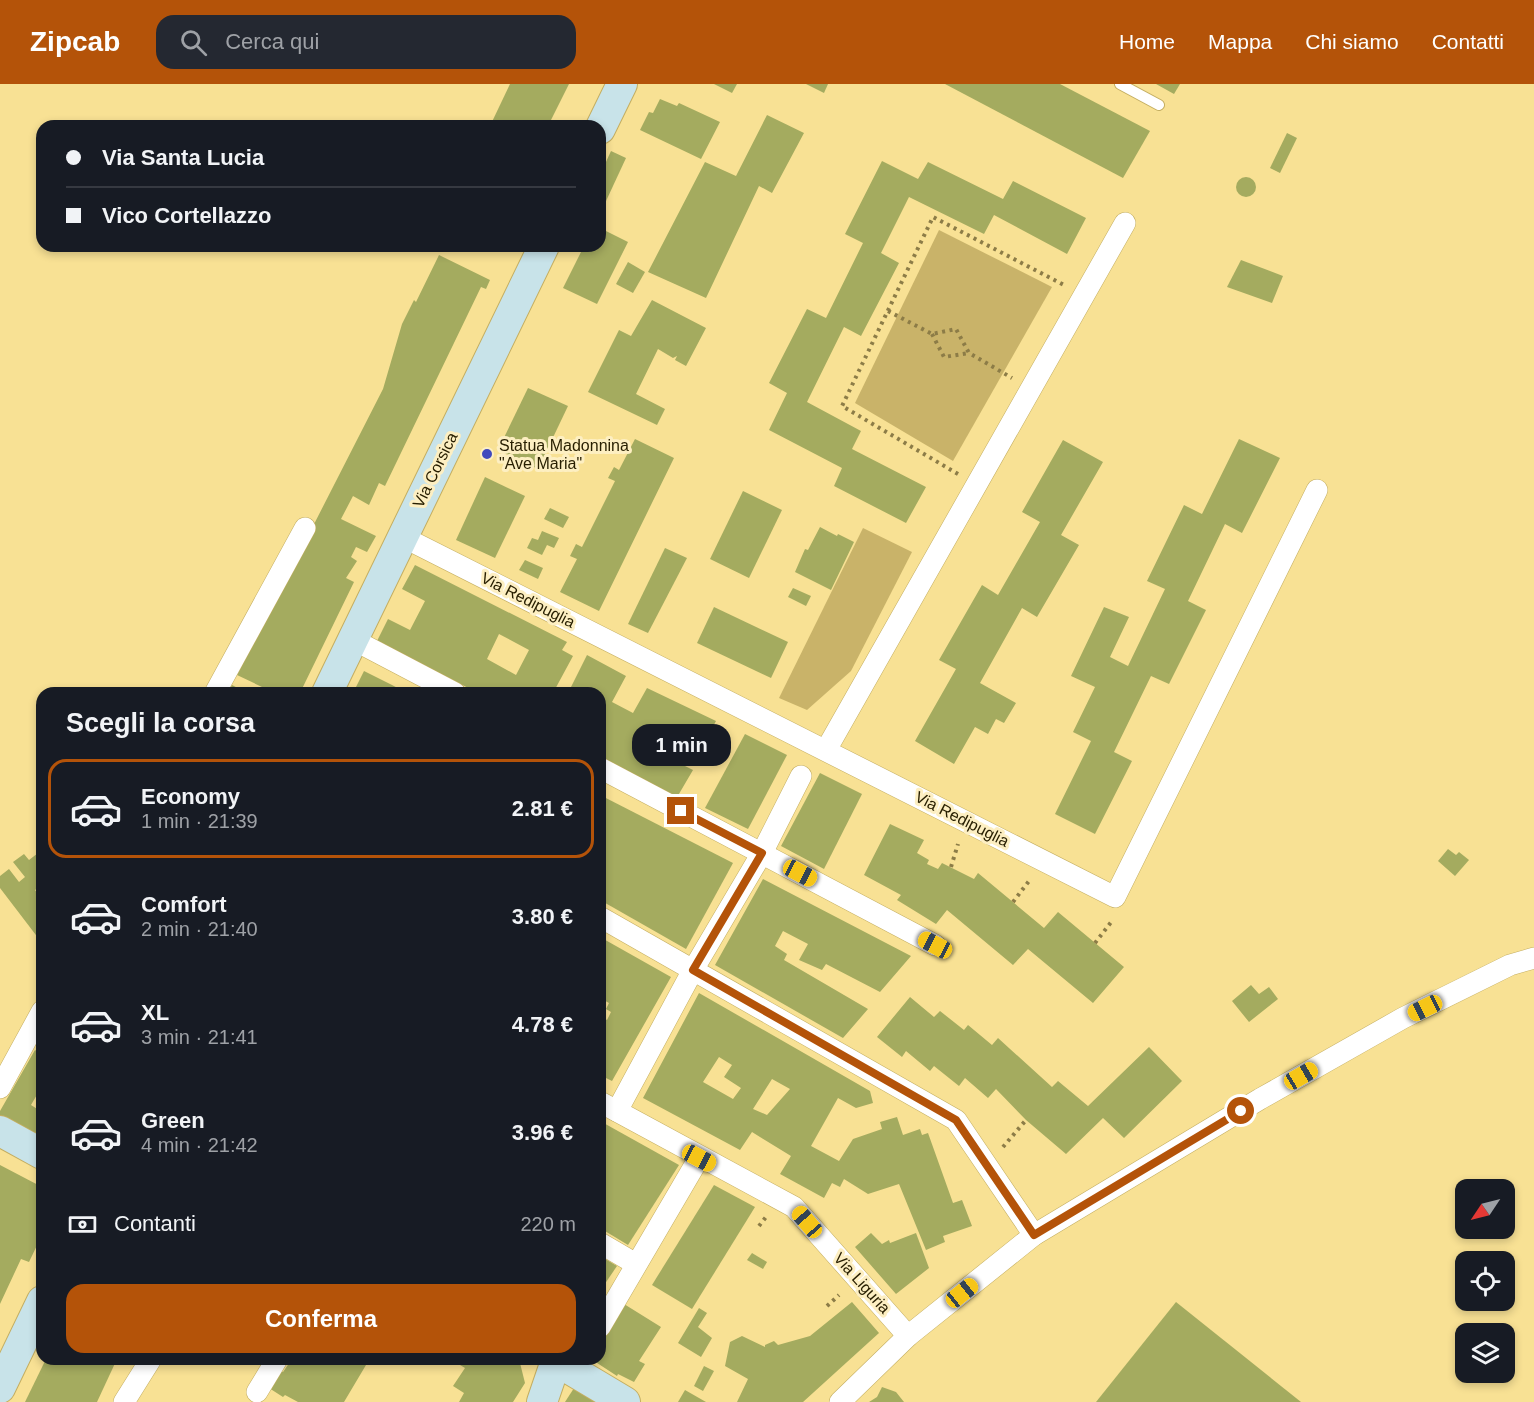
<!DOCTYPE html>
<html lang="it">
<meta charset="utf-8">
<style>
body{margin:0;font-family:Arial,sans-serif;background:#242831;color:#f1f3f6;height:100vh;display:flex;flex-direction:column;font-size:22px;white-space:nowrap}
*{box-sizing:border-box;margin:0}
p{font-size:20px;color:#9ea1a6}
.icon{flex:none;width:33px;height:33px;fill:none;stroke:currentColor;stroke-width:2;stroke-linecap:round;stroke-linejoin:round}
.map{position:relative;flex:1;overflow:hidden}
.side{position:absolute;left:36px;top:603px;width:570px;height:678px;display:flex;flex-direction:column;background:#171b24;border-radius:18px;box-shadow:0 3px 9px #0003}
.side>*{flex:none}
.banner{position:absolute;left:36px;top:36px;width:570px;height:132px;border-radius:18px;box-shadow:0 3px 9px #0003;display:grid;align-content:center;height:132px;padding:0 30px;background:#171b24}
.needle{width:39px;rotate:235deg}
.controls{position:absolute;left:1455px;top:1095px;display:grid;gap:12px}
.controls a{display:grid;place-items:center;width:60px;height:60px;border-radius:12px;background:#171b24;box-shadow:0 3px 9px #0003;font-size:30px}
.end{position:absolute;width:27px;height:27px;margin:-14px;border:8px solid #b45309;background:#fff;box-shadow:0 0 0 3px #fff}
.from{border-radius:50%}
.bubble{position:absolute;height:42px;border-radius:18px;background:#171b24;box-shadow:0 3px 9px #0003;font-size:20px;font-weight:800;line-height:42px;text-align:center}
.car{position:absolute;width:18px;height:36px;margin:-18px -9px;border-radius:8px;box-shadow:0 0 4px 2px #0007;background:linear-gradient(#f5c518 24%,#345 0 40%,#f5c518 0 76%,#345 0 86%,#f5c518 0)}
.banner b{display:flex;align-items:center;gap:21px;height:57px;font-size:22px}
.banner b+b{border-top:2px solid #363941}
.banner i{width:15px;height:15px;background:#f1f3f6}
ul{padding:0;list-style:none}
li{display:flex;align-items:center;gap:18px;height:99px;margin:0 12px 9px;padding:0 18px;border:3px solid transparent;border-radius:18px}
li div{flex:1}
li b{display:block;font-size:22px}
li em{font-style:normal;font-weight:800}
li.on{border-color:#b45309}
li>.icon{width:54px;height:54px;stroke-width:1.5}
h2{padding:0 30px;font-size:27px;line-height:72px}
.pay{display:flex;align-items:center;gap:15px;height:66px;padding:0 30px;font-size:22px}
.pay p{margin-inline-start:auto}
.cta{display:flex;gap:12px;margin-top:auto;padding:12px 30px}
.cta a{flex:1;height:69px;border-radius:18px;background:#b45309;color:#fff;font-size:24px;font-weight:800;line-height:69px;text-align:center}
header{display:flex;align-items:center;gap:36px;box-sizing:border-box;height:84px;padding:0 30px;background:#b45309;color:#fff}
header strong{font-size:28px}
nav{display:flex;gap:33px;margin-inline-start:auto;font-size:21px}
.search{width:420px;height:54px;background:#242831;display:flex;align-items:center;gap:15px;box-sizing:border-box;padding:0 21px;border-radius:18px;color:#9ea1a6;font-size:22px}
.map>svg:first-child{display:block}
.green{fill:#c9b369}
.building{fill:#a4ab5f;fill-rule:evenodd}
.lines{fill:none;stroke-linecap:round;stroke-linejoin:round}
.lane-casing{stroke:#c4ae61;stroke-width:12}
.street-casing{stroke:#c4ae61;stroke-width:22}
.secondary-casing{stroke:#c4ae61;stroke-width:32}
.path{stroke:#8c7c47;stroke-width:4;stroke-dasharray:3 4.5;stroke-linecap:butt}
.lane{stroke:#fff;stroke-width:10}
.street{stroke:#fff;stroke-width:21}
.secondary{stroke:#c8e3e9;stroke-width:30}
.route{stroke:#b45309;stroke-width:8}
.poi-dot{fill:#4049bd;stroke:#fdefc2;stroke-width:2}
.labels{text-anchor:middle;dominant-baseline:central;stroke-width:6;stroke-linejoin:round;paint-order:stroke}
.poi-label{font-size:16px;fill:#271e00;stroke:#fdefc2;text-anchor:start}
.street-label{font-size:16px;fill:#271e00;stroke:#fdefc2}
</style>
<header>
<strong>Zipcab</strong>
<div class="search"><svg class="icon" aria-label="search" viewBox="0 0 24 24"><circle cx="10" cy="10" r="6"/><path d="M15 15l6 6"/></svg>Cerca qui</div>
<nav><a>Home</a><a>Mappa</a><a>Chi siamo</a><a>Contatti</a></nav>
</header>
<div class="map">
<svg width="1534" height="1318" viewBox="0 0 1534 1318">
<rect width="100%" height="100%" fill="#f8e194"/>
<g class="green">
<path d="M939 146 1052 203 953 377 855 319Z"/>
<path d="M863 444 912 468 851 587 807 626 779 614Z"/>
</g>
<g class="building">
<path d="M510 0H569L548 42H490Z"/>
<path d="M714 0H737L732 9Z"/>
<path d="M806 0H828L824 9Z"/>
<path d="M945 0H1060L1150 47 1123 94Z"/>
<path d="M1156 0H1180L1174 10Z"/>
<path d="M660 15 677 22 679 19 720 38 701 75 640 46 649 28 653 29Z"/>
<path d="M767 31 804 49 772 109 759 102 706 214 648 188 705 78 736 92Z"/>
<path d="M1287 49 1297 54 1280 89 1270 84Z"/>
<path d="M611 67 626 74 600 130V91Z"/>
<path d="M882 77 918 95 928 78 1003 115 1013 97 1086 134 1067 170 994 131 984 150 909 113 881 169 899 179 861 252 844 243 807 318 861 347 852 365 926 403 906 439 834 402 842 384 769 346 787 309 769 299 807 225 826 234 863 159 845 150Z"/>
<circle cx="1246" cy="103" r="10"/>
<path d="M600 144 628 158 597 220 563 204 584 162H600Z"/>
<path d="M439 171 490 196 486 205 481 203 385 402 379 399 369 421 353 412 341 435 376 452 367 468 356 463 351 473 357 477 346 494 354 498 300 609H259L262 603 237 591 383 305 402 240 414 216 416 218Z"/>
<path d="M1241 176 1283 192 1272 219 1227 203Z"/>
<path d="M628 178 645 188 633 209 616 200Z"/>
<path d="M652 216 706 244 686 282 675 276 677 272 673 274 658 265 636 310 665 325 657 341 588 308 619 246 631 252Z"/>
<path d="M528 304 568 322 538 385 498 366Z"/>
<path d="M635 355 674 374 599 527 560 508 577 475 570 472 576 460 582 463 615 397 608 394 614 383 619 386Z"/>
<path d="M1239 355 1280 374 1242 449 1225 440 1188 517 1206 526 1169 600 1151 592 1114 668 1132 677 1095 750 1055 730 1091 657 1073 648 1095 603 1071 592 1104 523 1129 533 1110 573 1128 582 1165 505 1147 497 1184 421 1202 430Z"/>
<path d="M1063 356 1103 378 1061 451 1079 461 1037 533 1022 524 980 599 1016 619 1004 639 996 635 988 650 975 643 954 680 915 657 956 585 939 576 982 501 998 511 1040 438 1022 428Z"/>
<path d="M485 393 525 412 495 474 456 456Z"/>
<path d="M743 407 782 426 749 494 710 475Z"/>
<path d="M550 424 569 433 563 444 544 435Z"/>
<path d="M820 443 837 452 838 450 854 458 831 506 795 488 805 465 808 466Z"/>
<path d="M542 447 559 454 554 464 547 461 542 471 527 464 532 454 538 456Z"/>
<path d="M665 464 687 474 648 549 628 540Z"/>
<path d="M525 476 543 484 538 495 519 486Z"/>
<path d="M415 481 567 558 562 566 573 572 553 609H478L377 557 388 535 410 546 425 517 402 505ZM499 550 529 566 516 591 487 575Z"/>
<path d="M793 504 811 512 806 522 788 513Z"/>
<path d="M714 523 788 558 771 594 697 559Z"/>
<path d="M587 571 626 592 612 618 633 629 647 604 716 637 698 671 678 659 669 674 693 686 676 715 621 687 622 684 600 672V609H568Z"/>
<path d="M364 587 392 601 407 609H353Z"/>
<path d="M232 601 247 609H228Z"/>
<path d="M745 650 787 671 748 745 705 724Z"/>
<path d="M820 689 862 710 824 785 781 762Z"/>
<path d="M600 711 733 779 686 865 600 816Z"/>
<path d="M890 740 924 756 917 769 929 776 927 780 938 785 942 779 974 795 978 789 1044 844 1058 828 1124 883 1093 919 1028 865 1013 881 947 826 936 840 897 816 901 811 864 791Z"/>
<path d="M1448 765 1456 771 1459 768 1469 776 1455 792 1438 777Z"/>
<path d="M42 766V801L35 806 42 816V859L0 804V792L9 785 19 798 25 793 13 778 24 770 29 776Z"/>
<path d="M763 795 911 872 880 908 826 880 822 886 799 876 808 860 783 847 775 862 787 870 784 876 868 925 843 954 715 881Z"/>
<path d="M600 853 671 893 612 997 600 991V932L607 936 611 928 606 925 609 919 600 914Z"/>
<path d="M1251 901 1259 910 1269 903 1278 915 1249 938 1232 917Z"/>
<path d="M699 909 870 1007 873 1019 856 1024 838 1014 811 1062 839 1077 853 1055 882 1045 880 1038 897 1033 903 1051 920 1045 922 1051 928 1049 953 1119 962 1116 972 1142 943 1152 945 1158 926 1166 899 1100 868 1110 844 1095 840 1103 832 1099 824 1114 780 1090 791 1072 752 1048 740 1066 643 1014ZM719 973 732 981 724 993 741 1004 733 1015 703 998ZM772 995 790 1005 767 1031 753 1025Z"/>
<path d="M910 913 934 933 940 927 964 946 968 941 992 961 998 954 1052 1003 1058 997 1088 1022 1149 963 1182 997 1124 1054 1103 1034 1066 1070 1026 1036 996 1005 988 1014 965 994 959 1002 934 982 930 987 906 967 902 973 877 953Z"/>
<path d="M35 966 42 970V1002L31 1021 42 1028V1036L35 1050 0 1031V1027Z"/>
<path d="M600 1037 679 1081 628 1161 600 1144Z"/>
<path d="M0 1081 42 1103V1151L29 1178 21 1175 0 1220Z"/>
<path d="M714 1101 755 1123 692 1225 652 1201Z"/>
<path d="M871 1149 882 1160 889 1156 890 1159 916 1149 929 1184 896 1210 855 1163Z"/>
<path d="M752 1169 767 1178 763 1185 747 1176Z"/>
<path d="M600 1172 617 1182 600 1207Z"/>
<path d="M852 1218 879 1249 803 1318H737L748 1295 725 1282 730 1258 742 1252 765 1263V1261L774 1257 778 1261 810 1252Z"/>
<path d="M1176 1218 1301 1318H1096Z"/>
<path d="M624 1220 661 1243 639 1277 645 1280 634 1298 618 1290 617 1292 591 1275H600V1254L613 1231Z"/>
<path d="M699 1224 707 1229 698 1243 712 1254 701 1273 678 1259Z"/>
<path d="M46 1275H117L97 1318H25Z"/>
<path d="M292 1275H356L366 1281 344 1318H298L285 1311 283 1313 269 1304 279 1286 283 1288Z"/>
<path d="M450 1275H519L525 1299 513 1318H459L464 1309 453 1302 465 1284Z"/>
<path d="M704 1282 714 1287 703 1307 694 1302Z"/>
<path d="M576 1301 606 1318H565Z"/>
<path d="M882 1303 896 1308 904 1318H869L877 1313Z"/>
<path d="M685 1306 706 1318H678Z"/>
</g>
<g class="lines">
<defs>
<path id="lane" d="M1120 0 1159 21"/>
<g id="street">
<path d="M403 453 1115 813 1317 406"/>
<path d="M352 555 455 609"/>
<path d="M215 609 305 444"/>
<path d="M826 666 1125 139"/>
<path d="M600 684 935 861"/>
<path d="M600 833 956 1036 1034 1151"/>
<path d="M0 1004 42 927"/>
<path d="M600 1018 794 1123 908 1252"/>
<path d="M617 1027 693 886 762 769 801 692"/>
<path d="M600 1159 636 1180"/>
<path d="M600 1243 699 1074"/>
<path d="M257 1308 277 1275"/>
<path d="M124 1318 151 1275"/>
<path d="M840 1318 908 1252 1034 1151 1260 1015 1403 934 1510 881 1534 874"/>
</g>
<g id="secondary">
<path d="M600 45 622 0"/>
<path d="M327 609 544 162"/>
<path d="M0 1047 42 1070"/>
<path d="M553 1275 625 1318"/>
<path d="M0 1304 42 1217"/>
<path d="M542 1318 556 1277"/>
</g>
</defs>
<use href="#lane" class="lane-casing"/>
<use href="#street" class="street-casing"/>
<use href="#secondary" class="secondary-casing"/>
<g class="path">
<path d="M888 227 932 250 956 245 969 269 1012 294"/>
<path d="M932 250 944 273 969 269"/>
<path d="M958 390 842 322 933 133 1064 201"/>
<path d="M951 783 958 760"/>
<path d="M1013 818 1029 797"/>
<path d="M1095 859 1112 837"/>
<path d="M1003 1063 1026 1036"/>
<path d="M759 1142 766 1133"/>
<path d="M827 1222 839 1211"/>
</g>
<use href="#lane" class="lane"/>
<use href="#street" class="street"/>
<use href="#secondary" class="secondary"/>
</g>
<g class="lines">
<path class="route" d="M681 727 762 769 693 886 956 1036 1034 1151 1241 1027"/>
</g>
<circle class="poi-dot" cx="487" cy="370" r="6"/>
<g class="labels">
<g class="poi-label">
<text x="499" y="361">Statua Madonnina<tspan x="499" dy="18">"Ave Maria"</tspan></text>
</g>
<g class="street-label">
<text transform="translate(435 386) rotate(-64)">Via Corsica</text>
<text transform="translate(528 516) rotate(27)">Via Redipuglia</text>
<text transform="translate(962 735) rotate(27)">Via Redipuglia</text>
<text transform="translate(862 1199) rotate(48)">Via Liguria</text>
</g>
</g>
</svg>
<div class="controls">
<a><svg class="needle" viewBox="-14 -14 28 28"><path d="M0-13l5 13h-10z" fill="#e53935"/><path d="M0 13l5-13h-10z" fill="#9ea1a6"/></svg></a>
<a><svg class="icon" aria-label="locate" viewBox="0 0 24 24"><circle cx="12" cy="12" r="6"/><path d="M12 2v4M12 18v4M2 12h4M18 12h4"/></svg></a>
<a><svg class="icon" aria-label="layers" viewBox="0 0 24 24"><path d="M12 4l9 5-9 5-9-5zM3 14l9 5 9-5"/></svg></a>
</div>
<i class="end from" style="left:1241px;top:1027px"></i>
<i class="end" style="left:681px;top:727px"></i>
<div class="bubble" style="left:632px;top:640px;width:99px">1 min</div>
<i class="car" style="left:800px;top:789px;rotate:118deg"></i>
<i class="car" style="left:935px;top:861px;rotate:298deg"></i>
<i class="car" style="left:1425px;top:924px;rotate:244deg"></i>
<i class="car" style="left:1301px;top:992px;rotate:60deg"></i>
<i class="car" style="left:699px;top:1074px;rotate:118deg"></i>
<i class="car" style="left:807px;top:1138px;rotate:319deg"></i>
<i class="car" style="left:962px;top:1209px;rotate:51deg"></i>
<div class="banner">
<b><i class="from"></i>Via Santa Lucia</b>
<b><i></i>Vico Cortellazzo</b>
</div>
<section class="side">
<h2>Scegli la corsa</h2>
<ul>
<li class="on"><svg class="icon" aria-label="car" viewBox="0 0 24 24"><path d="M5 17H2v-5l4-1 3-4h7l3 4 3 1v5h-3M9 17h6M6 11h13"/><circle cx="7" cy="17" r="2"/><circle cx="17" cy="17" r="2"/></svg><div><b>Economy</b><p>1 min · 21:39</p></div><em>2.81 €</em></li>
<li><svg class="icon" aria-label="car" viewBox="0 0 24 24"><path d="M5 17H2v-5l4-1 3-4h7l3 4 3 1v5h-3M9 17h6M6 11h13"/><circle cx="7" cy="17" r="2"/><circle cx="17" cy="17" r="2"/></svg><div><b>Comfort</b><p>2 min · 21:40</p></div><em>3.80 €</em></li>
<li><svg class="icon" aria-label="car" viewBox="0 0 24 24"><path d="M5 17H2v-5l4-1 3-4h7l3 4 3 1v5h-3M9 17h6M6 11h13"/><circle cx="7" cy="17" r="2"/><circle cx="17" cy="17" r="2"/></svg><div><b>XL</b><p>3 min · 21:41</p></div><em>4.78 €</em></li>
<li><svg class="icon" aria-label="car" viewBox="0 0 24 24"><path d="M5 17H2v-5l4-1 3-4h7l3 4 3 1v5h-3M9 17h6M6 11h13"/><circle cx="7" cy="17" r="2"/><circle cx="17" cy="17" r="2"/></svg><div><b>Green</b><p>4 min · 21:42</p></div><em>3.96 €</em></li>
</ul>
<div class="pay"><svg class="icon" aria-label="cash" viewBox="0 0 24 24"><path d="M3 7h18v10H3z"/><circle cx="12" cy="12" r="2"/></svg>Contanti<p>220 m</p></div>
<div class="cta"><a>Conferma</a></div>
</section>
</div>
